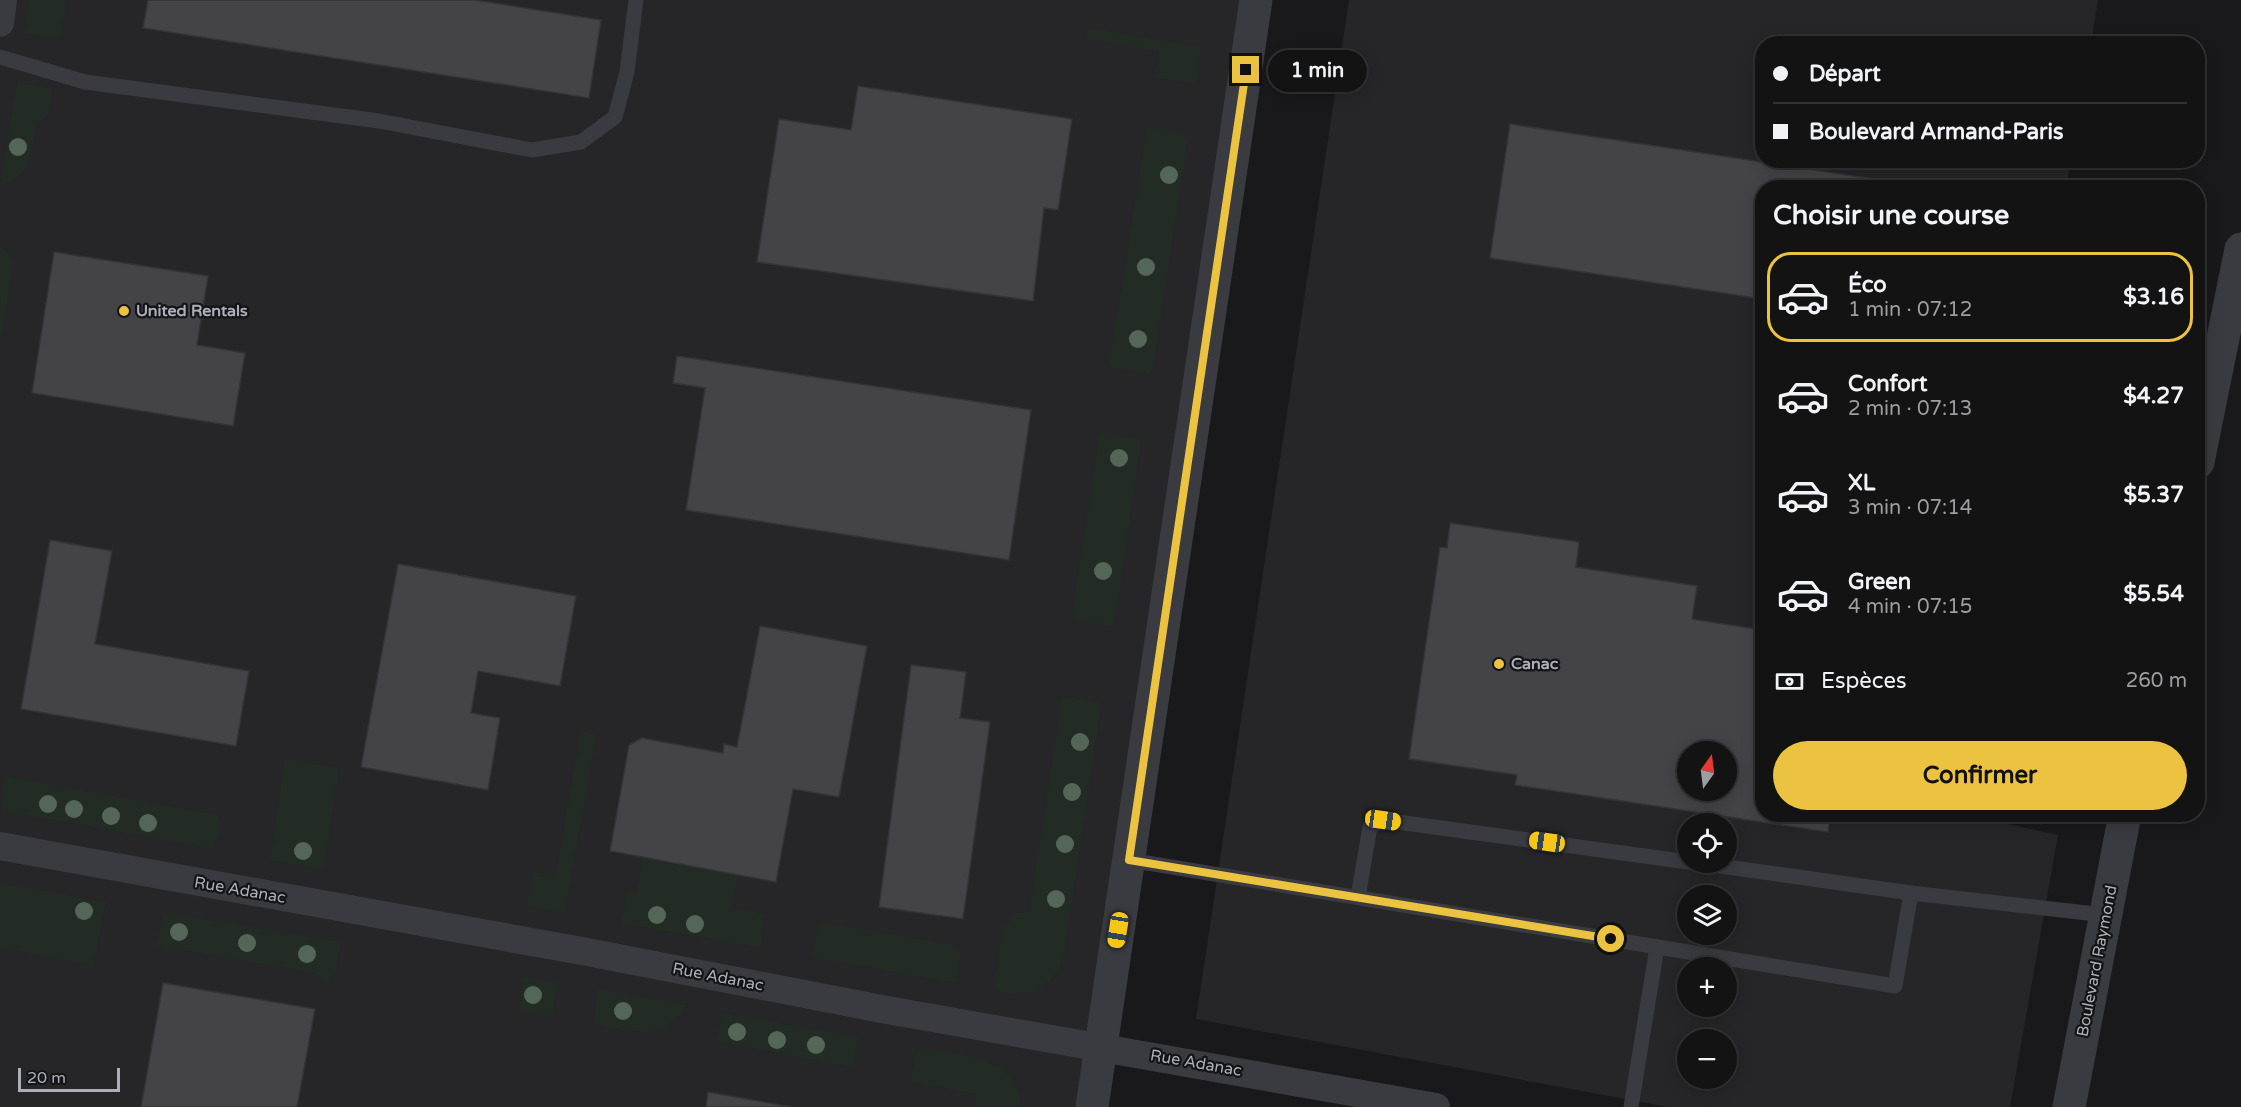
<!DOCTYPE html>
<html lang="fr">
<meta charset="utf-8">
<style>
body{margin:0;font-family:"Varela Round",sans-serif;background:#1c1c1d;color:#f1f3f6;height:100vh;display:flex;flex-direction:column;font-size:22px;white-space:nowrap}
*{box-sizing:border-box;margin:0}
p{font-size:20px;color:#9d9ea0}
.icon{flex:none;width:33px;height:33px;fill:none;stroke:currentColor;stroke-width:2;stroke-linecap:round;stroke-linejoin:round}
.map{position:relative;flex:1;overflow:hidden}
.drawer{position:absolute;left:1755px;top:180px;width:450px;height:642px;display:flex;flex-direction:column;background:#131314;border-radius:24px;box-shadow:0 3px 15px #0003,0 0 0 2px #323234}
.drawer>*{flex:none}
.hud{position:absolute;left:1755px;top:36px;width:450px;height:132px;border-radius:24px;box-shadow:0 3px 15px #0003,0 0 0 2px #323234;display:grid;align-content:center;height:132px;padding:0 18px;background:#131314}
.needle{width:39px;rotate:14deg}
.controls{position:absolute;left:1677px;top:741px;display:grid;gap:12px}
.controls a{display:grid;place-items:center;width:60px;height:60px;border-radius:50%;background:#131314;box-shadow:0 3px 15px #0003,0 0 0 2px #323234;font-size:30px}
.scale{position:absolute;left:18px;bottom:15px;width:102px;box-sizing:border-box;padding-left:6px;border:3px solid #acafba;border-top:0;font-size:16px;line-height:21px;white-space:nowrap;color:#acafba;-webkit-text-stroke:4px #141416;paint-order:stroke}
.end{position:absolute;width:27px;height:27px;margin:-14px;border:8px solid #ecc340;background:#111;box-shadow:0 0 0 3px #111}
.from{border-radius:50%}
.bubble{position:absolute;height:42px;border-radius:21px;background:#131314;box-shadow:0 3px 15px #0003,0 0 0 2px #323234;font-size:20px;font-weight:700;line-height:42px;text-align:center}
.car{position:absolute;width:18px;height:36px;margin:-18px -9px;border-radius:8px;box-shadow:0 0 4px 2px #0007;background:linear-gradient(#f5c518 24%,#345 0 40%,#f5c518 0 76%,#345 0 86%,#f5c518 0)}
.hud b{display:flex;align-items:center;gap:21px;height:57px;font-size:22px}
.hud b+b{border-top:2px solid #323234}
.hud i{width:15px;height:15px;background:#f1f3f6}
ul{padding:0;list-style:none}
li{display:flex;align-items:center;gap:18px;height:90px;margin:0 12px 9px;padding:0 6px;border:3px solid transparent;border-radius:24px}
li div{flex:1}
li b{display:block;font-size:22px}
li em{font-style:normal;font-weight:700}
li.on{border-color:#ecc340}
li>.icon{width:54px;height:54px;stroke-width:1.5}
h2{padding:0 18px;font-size:27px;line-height:72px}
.pay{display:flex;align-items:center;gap:15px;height:66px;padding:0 18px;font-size:22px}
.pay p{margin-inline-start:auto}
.primary-button{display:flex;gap:12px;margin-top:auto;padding:12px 18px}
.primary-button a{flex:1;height:69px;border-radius:36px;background:#ecc340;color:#111;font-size:24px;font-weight:700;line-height:69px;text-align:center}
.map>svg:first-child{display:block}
.built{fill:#262528;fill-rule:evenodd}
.green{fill:#232b25}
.building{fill:#444448;stroke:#343337;stroke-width:1.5;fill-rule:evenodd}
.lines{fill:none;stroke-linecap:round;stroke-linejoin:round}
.service{stroke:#3a3b40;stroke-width:15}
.minor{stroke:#3a3b40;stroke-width:28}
.tertiary{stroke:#3a3b40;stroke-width:33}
.tree{fill:#546658}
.route{stroke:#ecc340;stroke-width:8}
.poi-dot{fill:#ecc340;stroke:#141416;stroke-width:2}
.labels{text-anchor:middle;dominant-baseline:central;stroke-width:4.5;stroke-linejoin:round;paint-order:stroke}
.poi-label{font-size:16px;font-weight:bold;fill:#acafba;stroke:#141416;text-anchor:start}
.street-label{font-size:16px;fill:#acafba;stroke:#141416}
</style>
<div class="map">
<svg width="2241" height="1107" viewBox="0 0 2241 1107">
<rect width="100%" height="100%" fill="#19191b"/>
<g class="built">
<path d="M0 0H1255L1092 1107H0Z"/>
<path d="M1349 0H2098L2091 43 1762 44V160L2071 161 2066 187 1762 188V814L1967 815 2058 835 2010 1107H1668L1196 1019ZM1688 752H1726V790H1688ZM1688 824H1726V862H1688ZM1688 896H1726V934H1688ZM1688 968H1726V1006H1688ZM1688 1040H1726V1078H1688Z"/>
</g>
<g class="green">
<path d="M29 0H67L61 38 24 33Z"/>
<path d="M1088 28 1201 47 1198 81 1194 83 1155 78 1159 51 1085 39Z"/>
<path d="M17 82 53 89 49 115 36 125C30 153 32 176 0 186Z"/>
<path d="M1147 127 1181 133 1188 140 1153 369 1149 374 1109 366Z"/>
<path d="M0 246 9 255 13 264 0 346Z"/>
<path d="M1102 433 1138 439 1141 444 1115 621 1111 626 1076 620 1072 614 1099 436Z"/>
<path d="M1065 696 1099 703 1101 708 1064 955C1053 991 1029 997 994 991L1002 933 1015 913 1029 912 1062 699Z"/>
<path d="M591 729 596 737 565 913 526 906 532 876 536 872 556 875 580 734Z"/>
<path d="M285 759 339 768 324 870 270 860Z"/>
<path d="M8 777 218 815 222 828 212 848 2 811 1 798 5 779Z"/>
<path d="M643 858 738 875 731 908 765 914 760 948 621 923 628 890 637 892Z"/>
<path d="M0 883 106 902 94 965 0 948Z"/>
<path d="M163 912 341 942 336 973 327 981 321 980 316 973 175 949 167 953 157 945Z"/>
<path d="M820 922 953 945 960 954 956 983 811 957Z"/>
<path d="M524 977 557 982 553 1017 519 1011Z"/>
<path d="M598 989 687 1005C663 1044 630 1031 593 1024Z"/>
<path d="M722 1013 858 1037 854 1063 850 1067 717 1041Z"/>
<path d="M917 1048C953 1054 1023 1055 1020 1107H974L976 1094 912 1082 911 1076Z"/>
</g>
<g class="building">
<path d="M148 0H475L601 20 589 98 143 28Z"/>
<path d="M858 86 1072 119 1058 210 1044 208 1033 301 757 262 779 119 851 130Z"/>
<path d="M1510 124 1933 188H1762V299L1490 258Z"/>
<path d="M54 252 208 276 197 345 245 353 233 426 32 393Z"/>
<path d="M677 356 1031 410 1009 560 686 510 705 388 673 383Z"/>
<path d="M1450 523 1579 542 1576 567 1697 586 1692 619 1762 630V814H1830L1828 832 1515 785 1517 775 1409 759 1440 547 1447 548ZM1688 752H1726V790H1688Z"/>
<path d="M50 540 112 551 95 644 249 671 236 746 21 709Z"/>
<path d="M398 564 576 596 560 686 478 671 471 713 500 718 488 790 361 767Z"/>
<path d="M760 626 867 646 839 797 793 789 776 882 610 851 629 745 642 738 723 753 724 744 737 747Z"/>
<path d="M911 665 966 672 960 718 990 722 963 919 879 907Z"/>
<path d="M163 983 315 1009 297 1107H141Z"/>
<path d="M708 1092 792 1107H706Z"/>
</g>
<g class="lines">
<g class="service">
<path d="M0 57 85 82 379 121 532 150 581 142 615 117 627 72 636 0"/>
<path d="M1129 860 1895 986 1911 893 2105 915"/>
<path d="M1692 862 1911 893"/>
<path d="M1358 897 1370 827 1383 820 1688 862"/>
<path d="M1631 1107 1657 947"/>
</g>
<g class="minor">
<path d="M0 23 3 0"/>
<path d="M0 846 582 951 887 1010 1436 1107"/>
</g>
<g class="tertiary">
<path d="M2198 462 2241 249"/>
<path d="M1092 1107 1256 0"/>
<path d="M2069 1107 2125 814"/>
</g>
</g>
<g class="tree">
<circle cx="18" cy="147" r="9"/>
<circle cx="1169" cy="175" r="9"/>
<circle cx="1146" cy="267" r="9"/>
<circle cx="1138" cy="339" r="9"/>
<circle cx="1119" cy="458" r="9"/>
<circle cx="1103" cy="571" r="9"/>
<circle cx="1080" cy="742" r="9"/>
<circle cx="1072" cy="792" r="9"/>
<circle cx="48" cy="804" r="9"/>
<circle cx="74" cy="809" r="9"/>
<circle cx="111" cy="816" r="9"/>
<circle cx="148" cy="823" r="9"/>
<circle cx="1065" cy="844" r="9"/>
<circle cx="303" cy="851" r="9"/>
<circle cx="1056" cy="899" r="9"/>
<circle cx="84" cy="911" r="9"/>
<circle cx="657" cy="915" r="9"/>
<circle cx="695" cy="924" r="9"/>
<circle cx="179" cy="932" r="9"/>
<circle cx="247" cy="943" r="9"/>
<circle cx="307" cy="954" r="9"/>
<circle cx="533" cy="995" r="9"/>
<circle cx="623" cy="1011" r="9"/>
<circle cx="737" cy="1032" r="9"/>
<circle cx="777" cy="1040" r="9"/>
<circle cx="816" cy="1045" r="9"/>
</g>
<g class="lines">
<path class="route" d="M1246 70 1129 860 1611 939"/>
</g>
<g class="poi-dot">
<circle cx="124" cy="311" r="6"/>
<circle cx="1499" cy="664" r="6"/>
</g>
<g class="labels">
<g class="poi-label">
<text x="136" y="311">United Rentals</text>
<text x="1511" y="664">Canac</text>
</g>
<g class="street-label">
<text transform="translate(240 890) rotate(10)">Rue Adanac</text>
<text transform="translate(2097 961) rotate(-79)">Boulevard Raymond</text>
<text transform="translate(718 977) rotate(11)">Rue Adanac</text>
<text transform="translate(1196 1063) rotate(10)">Rue Adanac</text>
</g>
</g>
</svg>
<div class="controls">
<a><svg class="needle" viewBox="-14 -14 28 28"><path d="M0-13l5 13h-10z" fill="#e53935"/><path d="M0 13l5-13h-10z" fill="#9d9ea0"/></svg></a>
<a><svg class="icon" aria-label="locate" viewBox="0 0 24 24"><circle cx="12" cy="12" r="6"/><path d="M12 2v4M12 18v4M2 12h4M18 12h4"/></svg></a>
<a><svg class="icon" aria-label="layers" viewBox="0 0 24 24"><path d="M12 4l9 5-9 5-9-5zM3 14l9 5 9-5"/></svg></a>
<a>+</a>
<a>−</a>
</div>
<div class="scale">20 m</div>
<i class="end from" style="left:1611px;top:939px"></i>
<i class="end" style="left:1246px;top:70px"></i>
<div class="bubble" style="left:1268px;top:50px;width:99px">1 min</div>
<i class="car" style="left:1383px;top:820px;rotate:98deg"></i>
<i class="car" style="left:1547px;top:842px;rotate:278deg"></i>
<i class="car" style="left:1118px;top:930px;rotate:189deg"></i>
<div class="hud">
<b><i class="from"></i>Départ</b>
<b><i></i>Boulevard Armand-Paris</b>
</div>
<section class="drawer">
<h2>Choisir une course</h2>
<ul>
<li class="on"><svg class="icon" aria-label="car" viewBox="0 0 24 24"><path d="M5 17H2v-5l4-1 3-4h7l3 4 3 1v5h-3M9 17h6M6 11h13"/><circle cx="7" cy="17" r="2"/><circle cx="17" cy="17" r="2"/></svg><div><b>Éco</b><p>1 min · 07:12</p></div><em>$3.16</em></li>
<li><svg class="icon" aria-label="car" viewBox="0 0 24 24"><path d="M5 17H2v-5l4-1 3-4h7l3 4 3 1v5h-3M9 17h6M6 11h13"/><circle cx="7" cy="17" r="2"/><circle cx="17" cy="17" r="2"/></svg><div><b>Confort</b><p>2 min · 07:13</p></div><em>$4.27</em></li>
<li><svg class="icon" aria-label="car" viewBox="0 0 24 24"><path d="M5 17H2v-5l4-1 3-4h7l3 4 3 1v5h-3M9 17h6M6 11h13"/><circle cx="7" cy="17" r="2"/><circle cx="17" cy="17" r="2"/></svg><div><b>XL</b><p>3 min · 07:14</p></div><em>$5.37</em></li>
<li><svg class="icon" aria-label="car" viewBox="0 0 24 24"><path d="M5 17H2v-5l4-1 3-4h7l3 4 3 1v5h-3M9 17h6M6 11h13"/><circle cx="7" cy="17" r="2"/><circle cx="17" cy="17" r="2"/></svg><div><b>Green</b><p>4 min · 07:15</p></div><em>$5.54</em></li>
</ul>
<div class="pay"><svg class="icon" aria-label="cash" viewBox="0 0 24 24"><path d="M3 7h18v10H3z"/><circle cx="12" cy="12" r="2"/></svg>Espèces<p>260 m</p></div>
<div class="primary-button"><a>Confirmer</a></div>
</section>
</div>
